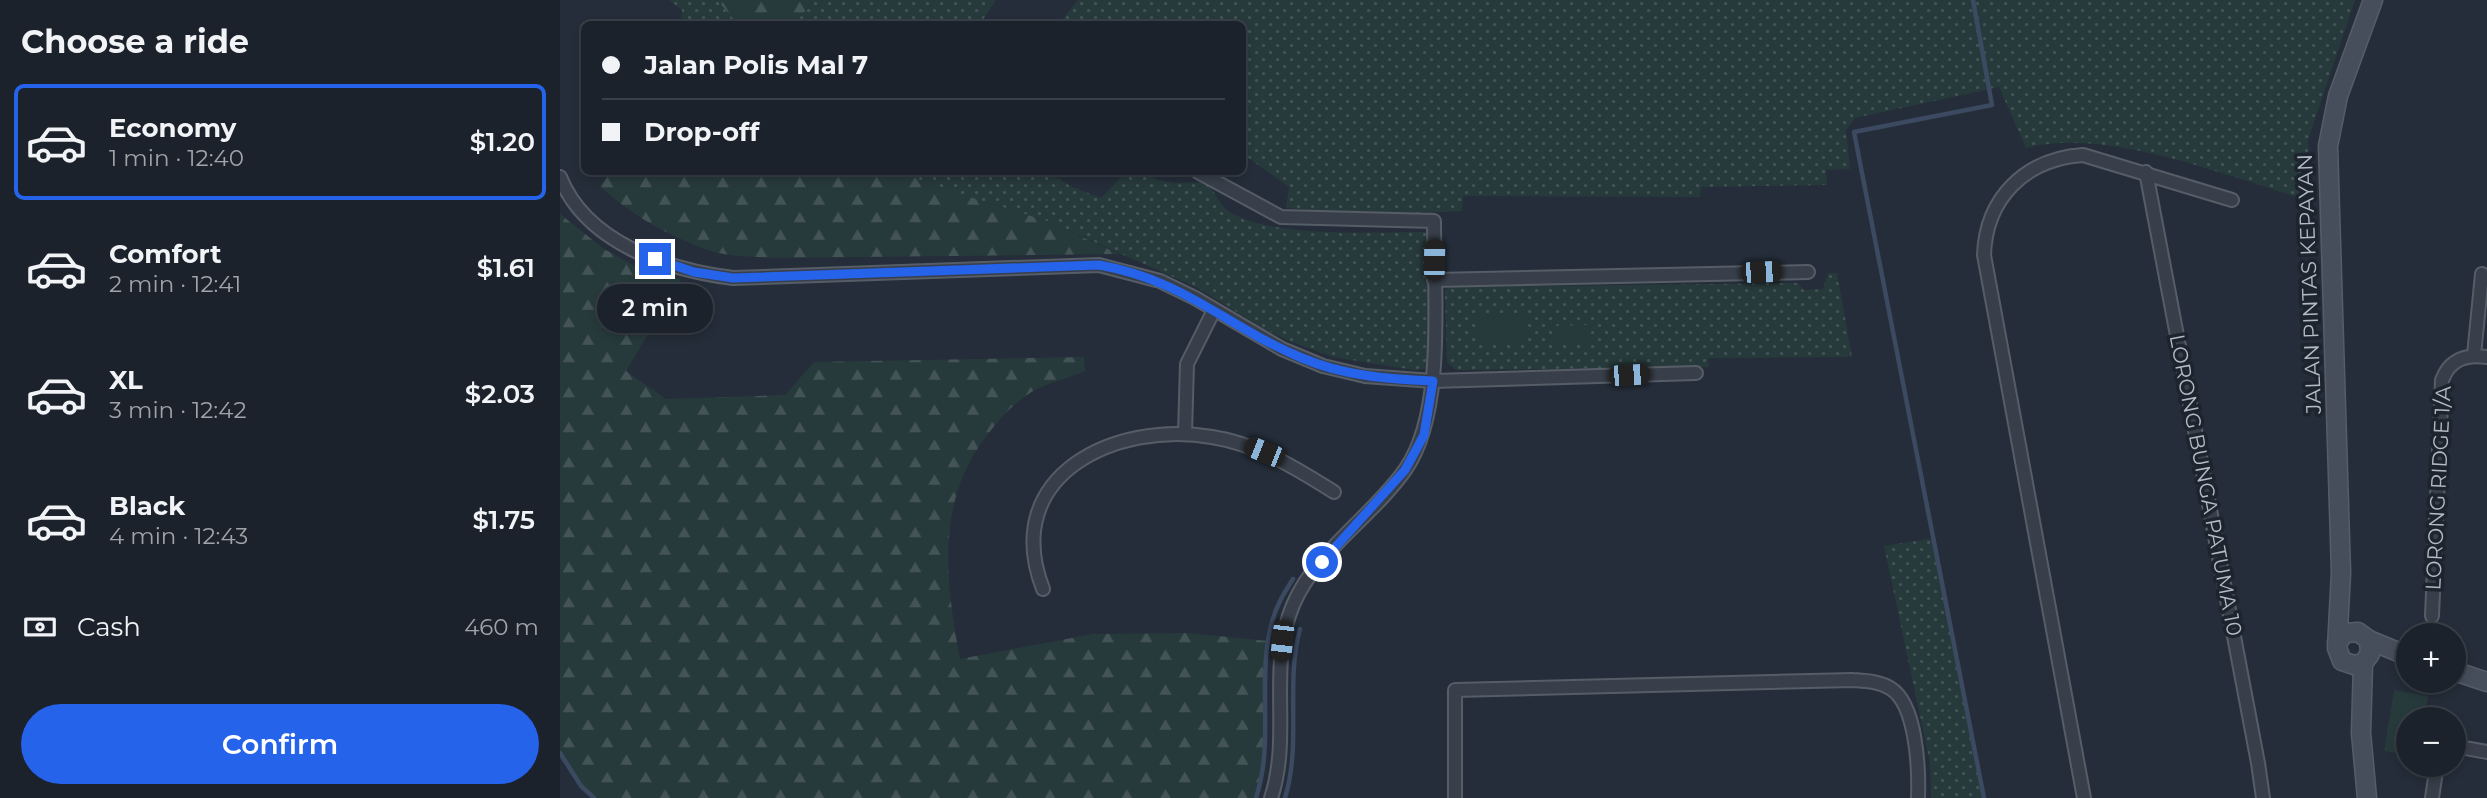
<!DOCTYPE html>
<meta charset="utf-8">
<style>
body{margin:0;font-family:Montserrat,sans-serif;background:#282f37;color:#f1f3f6;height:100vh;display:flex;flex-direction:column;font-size:26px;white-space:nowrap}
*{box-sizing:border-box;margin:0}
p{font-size:23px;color:#a0a4a9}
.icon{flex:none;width:38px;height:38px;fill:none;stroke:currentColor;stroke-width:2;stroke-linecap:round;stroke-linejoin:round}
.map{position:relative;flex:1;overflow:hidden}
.side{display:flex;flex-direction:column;background:#1b222b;width:560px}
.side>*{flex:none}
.top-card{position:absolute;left:21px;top:21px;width:665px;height:154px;border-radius:10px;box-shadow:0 4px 10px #0003,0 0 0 2px #393f47;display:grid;align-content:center;height:154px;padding:0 21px;background:#1b222b}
.controls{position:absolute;left:1836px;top:623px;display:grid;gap:14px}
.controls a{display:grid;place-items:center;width:70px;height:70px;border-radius:50%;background:#1b222b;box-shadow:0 4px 10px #0003,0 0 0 2px #393f47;font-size:35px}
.end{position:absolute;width:32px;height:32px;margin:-16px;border:9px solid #2563eb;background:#fff;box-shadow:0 0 0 4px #fff}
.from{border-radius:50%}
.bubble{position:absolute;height:49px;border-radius:24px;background:#1b222b;box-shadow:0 4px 10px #0003,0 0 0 2px #393f47;font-size:23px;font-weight:600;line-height:49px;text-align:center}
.car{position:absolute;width:21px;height:42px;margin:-21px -10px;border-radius:9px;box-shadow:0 0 5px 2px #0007;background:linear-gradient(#222 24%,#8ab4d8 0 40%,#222 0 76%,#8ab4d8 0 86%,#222 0)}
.top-card b{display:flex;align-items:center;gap:24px;height:66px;font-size:26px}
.top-card b+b{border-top:2px solid #393f47}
.top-card i{width:18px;height:18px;background:#f1f3f6}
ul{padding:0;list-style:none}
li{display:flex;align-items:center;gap:21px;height:116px;margin:0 14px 10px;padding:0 7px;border:4px solid transparent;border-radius:10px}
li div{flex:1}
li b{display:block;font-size:26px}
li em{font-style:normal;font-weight:600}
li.current{border-color:#2563eb}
li>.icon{width:63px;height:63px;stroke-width:1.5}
h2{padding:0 21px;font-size:32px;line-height:84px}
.pay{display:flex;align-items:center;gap:18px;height:77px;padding:0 21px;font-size:26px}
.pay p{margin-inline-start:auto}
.primary-button{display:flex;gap:14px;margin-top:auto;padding:14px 21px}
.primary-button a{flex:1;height:80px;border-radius:42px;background:#2563eb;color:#fff;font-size:28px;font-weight:600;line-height:80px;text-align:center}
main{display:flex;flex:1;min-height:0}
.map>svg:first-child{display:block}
.grass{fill:url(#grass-dots)}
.forest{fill:url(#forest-firs)}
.garden{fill:#273a3b}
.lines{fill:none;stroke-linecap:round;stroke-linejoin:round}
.stream{stroke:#3b4a61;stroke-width:4.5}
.street-casing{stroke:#565d67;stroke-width:16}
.secondary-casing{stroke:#565d67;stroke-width:21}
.street{stroke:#383f4a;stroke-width:12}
.secondary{stroke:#464e5c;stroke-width:18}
.route{stroke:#2563eb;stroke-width:9}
.labels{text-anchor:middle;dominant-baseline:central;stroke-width:7;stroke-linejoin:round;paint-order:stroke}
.street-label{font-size:21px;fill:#b3bac5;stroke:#1d242e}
</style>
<main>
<section class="side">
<h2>Choose a ride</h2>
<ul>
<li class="current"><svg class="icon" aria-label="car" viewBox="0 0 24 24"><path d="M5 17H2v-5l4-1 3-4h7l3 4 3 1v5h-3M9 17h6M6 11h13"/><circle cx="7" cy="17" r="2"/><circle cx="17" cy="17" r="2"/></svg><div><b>Economy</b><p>1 min · 12:40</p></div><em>$1.20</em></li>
<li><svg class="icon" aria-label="car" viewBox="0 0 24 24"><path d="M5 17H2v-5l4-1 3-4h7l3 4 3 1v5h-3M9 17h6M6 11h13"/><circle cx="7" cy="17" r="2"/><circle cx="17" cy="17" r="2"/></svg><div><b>Comfort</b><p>2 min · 12:41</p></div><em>$1.61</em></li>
<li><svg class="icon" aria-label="car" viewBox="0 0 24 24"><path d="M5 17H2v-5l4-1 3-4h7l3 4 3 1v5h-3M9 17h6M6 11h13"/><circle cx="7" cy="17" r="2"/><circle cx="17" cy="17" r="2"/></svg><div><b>XL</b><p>3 min · 12:42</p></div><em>$2.03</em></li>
<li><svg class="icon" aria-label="car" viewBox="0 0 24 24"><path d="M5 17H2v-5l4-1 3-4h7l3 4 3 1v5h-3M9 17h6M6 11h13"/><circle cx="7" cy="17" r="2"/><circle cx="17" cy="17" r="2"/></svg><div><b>Black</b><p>4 min · 12:43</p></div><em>$1.75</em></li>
</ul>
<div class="pay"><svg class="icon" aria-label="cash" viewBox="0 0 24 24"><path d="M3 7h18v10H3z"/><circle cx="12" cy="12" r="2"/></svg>Cash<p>460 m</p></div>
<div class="primary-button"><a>Confirm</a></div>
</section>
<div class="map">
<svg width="1927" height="798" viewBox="0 0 1927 798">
<defs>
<pattern id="grass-dots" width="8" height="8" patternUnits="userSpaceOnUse" patternTransform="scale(1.75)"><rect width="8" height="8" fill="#273a3b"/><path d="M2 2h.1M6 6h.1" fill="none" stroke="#445456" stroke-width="1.8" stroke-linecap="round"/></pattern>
<pattern id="forest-firs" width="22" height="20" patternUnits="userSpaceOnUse" patternTransform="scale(1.75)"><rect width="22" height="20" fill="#273a3b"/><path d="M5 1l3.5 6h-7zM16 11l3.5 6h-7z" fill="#445456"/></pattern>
</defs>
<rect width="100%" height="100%" fill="#242d39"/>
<g class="grass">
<path d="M109 0H157L178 24H121L122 10Z"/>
<path d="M255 0H436L420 24H218L235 23Z"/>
<path d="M518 0H1795L1748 140 1751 201C1671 178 1547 126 1466 148L1439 87 1295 118 1286 130 1290 169 1266 170 1267 185 1141 187 1140 197 903 196 902 211 816 215 726 208 729 187 683 154 682 24H499Z"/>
<path d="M350 172H488L510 186 541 198 566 172H583L598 180 615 183 648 182C654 193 660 205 670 212 711 238 816 232 866 232L869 366 865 369 854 370 773 357 729 341 701 327 638 288 487 221 362 182Z"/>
<path d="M1268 273H1277L1292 357 1148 358 1149 367 896 370 887 362 885 290 889 287 1238 283 1244 290 1263 289Z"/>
<path d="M1374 538 1424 796V798H1371L1370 763 1324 546Z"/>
</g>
<g class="forest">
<path d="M157 0H255L235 23 178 24Z"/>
<path d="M51 172H350L362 182 487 221 559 254 210 258C191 256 169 257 151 251 111 237 70 215 40 186Z"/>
<path d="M0 214 44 249 82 270 121 279 66 371 106 399 225 395 254 362 524 357 525 371C509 378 490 382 475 390 454 402 439 419 425 438 375 504 386 583 400 659L533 634 629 633 708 641 706 759 696 798H34L21 786 0 753Z"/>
</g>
<g class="garden">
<path d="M967 316 968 343 919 345V317Z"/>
<path d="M1028 325V343L995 344 994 326Z"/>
<path d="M1834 690 1868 696 1864 719H1848V755L1824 751Z"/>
</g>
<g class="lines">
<g class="stream">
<path d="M1413 0 1432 105 1294 132 1424 798"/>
<path d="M0 753 21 786 34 798"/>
<path d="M696 798C715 740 696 680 712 622 716 606 724 593 733 579"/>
<path d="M725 798C742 742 725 684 740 629"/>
</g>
<defs>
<g id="street">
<path d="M638 172 721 217 874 221C874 291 886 413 845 470 812 517 756 551 733 605 707 667 732 735 711 798"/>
<path d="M1586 172 1698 763 1703 798"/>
<path d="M0 177C26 243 108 270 173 278L539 265 600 281 635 298 722 349 763 366 805 376 873 381 1136 373"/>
<path d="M874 280 1248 272"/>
<path d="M1914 355 1922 274"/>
<path d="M625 434 627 364 654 310"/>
<path d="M483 589C439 475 556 420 652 437 697 444 736 468 774 492"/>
<path d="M1872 616 1882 380C1890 359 1906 354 1927 357"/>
<path d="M1894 746 1927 752"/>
<path d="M895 798V690L1292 680C1305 681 1318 681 1330 688 1357 704 1359 770 1358 798"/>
<path d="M1524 798 1424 255C1426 198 1465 159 1523 155L1672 200"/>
<path d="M1872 798 1877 765"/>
</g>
<g id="secondary">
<path d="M1809 640 1848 656"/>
<path d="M1777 643 1785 633 1798 632 1809 640 1810 654 1803 663 1794 665 1782 661 1777 648 1781 573 1768 146 1778 96 1813 0"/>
<path d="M1803 663 1801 733 1807 798"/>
<path d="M1894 671 1927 682"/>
</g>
</defs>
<use href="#street" class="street-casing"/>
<use href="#secondary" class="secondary-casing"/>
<use href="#street" class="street"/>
<use href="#secondary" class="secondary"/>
</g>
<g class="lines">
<path class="route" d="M95 259 134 272 173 278 539 265C625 280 667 327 742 358 784 376 828 379 873 381L864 435 845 470 762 562"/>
</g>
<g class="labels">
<g class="street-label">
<text transform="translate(1749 284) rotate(-92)">JALAN PINTAS KEPAYAN</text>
<text transform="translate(1646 485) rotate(79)">LORONG BUNGA PATUMA 10</text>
<text transform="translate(1878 488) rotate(-87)">LORONG RIDGE 1/A</text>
</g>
</g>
</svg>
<div class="controls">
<a>+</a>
<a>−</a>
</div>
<i class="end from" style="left:762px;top:562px"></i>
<i class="end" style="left:95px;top:259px"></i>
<div class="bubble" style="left:37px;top:284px;width:116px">2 min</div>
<i class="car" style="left:874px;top:260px;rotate:1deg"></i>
<i class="car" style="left:1201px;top:272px;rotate:88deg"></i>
<i class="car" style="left:1069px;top:375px;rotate:87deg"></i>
<i class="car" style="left:704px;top:452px;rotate:292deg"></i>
<i class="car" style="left:722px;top:641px;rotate:186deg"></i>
<div class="top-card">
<b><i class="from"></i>Jalan Polis Mal 7</b>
<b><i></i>Drop-off</b>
</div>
</div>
</main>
